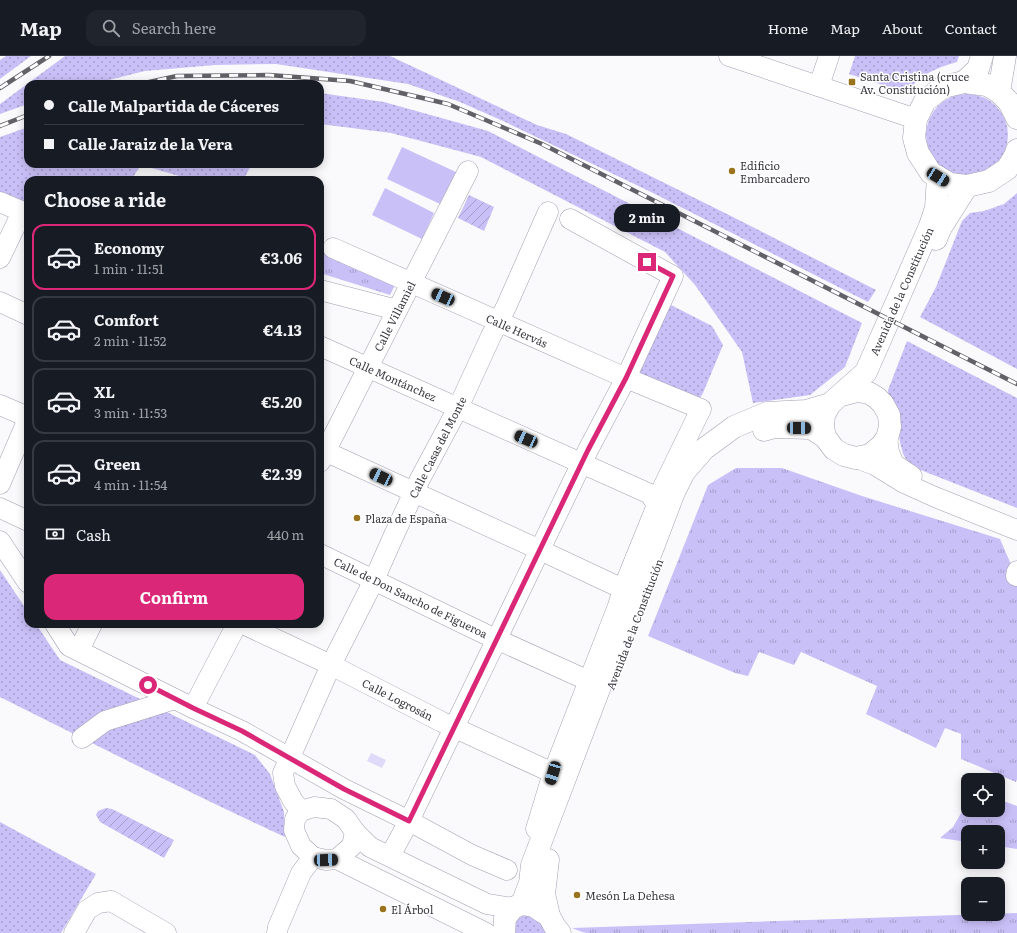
<!DOCTYPE html>
<meta charset="utf-8">
<style>
body{margin:0;font-family:Literata,serif;background:#20242c;color:#f1f3f6;height:100vh;display:flex;flex-direction:column;font-size:15px;white-space:nowrap}
*{box-sizing:border-box;margin:0}
p{font-size:13px;color:#9ea1a6}
.icon{flex:none;width:22px;height:22px;fill:none;stroke:currentColor;stroke-width:2;stroke-linecap:round;stroke-linejoin:round}
.map{position:relative;flex:1;overflow:hidden}
.side{position:absolute;left:24px;top:120px;width:300px;height:452px;display:flex;flex-direction:column;background:#171b24;border-radius:12px;box-shadow:0 2px 10px #0003}
.side>*{flex:none}
.guide{position:absolute;left:24px;top:24px;width:300px;height:88px;border-radius:12px;box-shadow:0 2px 10px #0003;display:grid;align-content:center;height:88px;padding:0 20px;background:#171b24}
.controls{position:absolute;left:961px;top:717px;display:grid;gap:8px}
.controls a{display:grid;place-items:center;width:44px;height:44px;border-radius:8px;background:#171b24;box-shadow:0 2px 10px #0003;font-size:20px}
.end{position:absolute;width:18px;height:18px;margin:-9px;border:5px solid #db2777;background:#fff;box-shadow:0 0 0 2px #fff}
.from{border-radius:50%}
.bubble{position:absolute;height:28px;border-radius:12px;background:#171b24;box-shadow:0 2px 10px #0003;font-size:13px;font-weight:700;line-height:28px;text-align:center}
.car{position:absolute;width:12px;height:24px;margin:-12px -6px;border-radius:5px;box-shadow:0 0 3px 1px #0007;background:linear-gradient(#222 24%,#8ab4d8 0 40%,#222 0 76%,#8ab4d8 0 86%,#222 0)}
.guide b{display:flex;align-items:center;gap:14px;height:38px;font-size:15px}
.guide b+b{border-top:1px solid #363941}
.guide i{width:10px;height:10px;background:#f1f3f6}
ul{padding:0;list-style:none}
li{display:flex;align-items:center;gap:12px;height:66px;margin:0 8px 6px;padding:0 12px;border:2px solid #363941;border-radius:12px}
li div{flex:1}
li b{display:block;font-size:15px}
li em{font-style:normal;font-weight:700}
li.active{border-color:#db2777}
li>.icon{width:36px;height:36px;stroke-width:1.5}
h2{padding:0 20px;font-size:18px;line-height:48px}
.pay{display:flex;align-items:center;gap:10px;height:44px;padding:0 20px;font-size:15px}
.pay p{margin-inline-start:auto}
.primary-button{display:flex;gap:8px;margin-top:auto;padding:8px 20px}
.primary-button a{flex:1;height:46px;border-radius:12px;background:#db2777;color:#fff;font-size:16px;font-weight:700;line-height:46px;text-align:center}
header{display:flex;align-items:center;gap:24px;box-sizing:border-box;height:56px;padding:0 20px;background:#171b24;border-bottom:1px solid #363941}
header strong{font-size:19px}
nav{display:flex;gap:22px;margin-inline-start:auto;font-size:14px}
.search{width:280px;height:36px;background:#20242c;display:flex;align-items:center;gap:10px;box-sizing:border-box;padding:0 14px;border-radius:12px;color:#9ea1a6;font-size:15px}
.map>svg:first-child{display:block}
.grass{fill:url(#grass-dots)}
.park{fill:url(#park-tufts)}
.garden{fill:url(#garden-furrows)}
.pitch{fill:#cac0f8}
.water{fill:#dfdafa}
.lines{fill:none;stroke-linecap:round;stroke-linejoin:round}
.minor-casing{stroke:#a29fb1;stroke-width:21}
.major-casing{stroke:#a29fb1;stroke-width:23}
.minor{stroke:#fff;stroke-width:20}
.major{stroke:#fff;stroke-width:22}
.rail-casing{stroke:#626168;stroke-width:4.5}
.rail{stroke:#fff;stroke-width:3;stroke-dasharray:9;stroke-linecap:butt}
.route{stroke:#db2777;stroke-width:5}
.poi-dot{fill:#99731e;stroke:#fff;stroke-width:1.5}
.labels{text-anchor:middle;dominant-baseline:central;stroke-width:3;stroke-linejoin:round;paint-order:stroke}
.poi-label{font-size:11px;fill:#3b3a42;stroke:#fff;text-anchor:start}
.street-label{font-size:11px;fill:#3b3a42;stroke:#fff}
</style>
<header>
<strong>Map</strong>
<div class="search"><svg class="icon" aria-label="search" viewBox="0 0 24 24"><circle cx="10" cy="10" r="6"/><path d="M15 15l6 6"/></svg>Search here</div>
<nav><a>Home</a><a>Map</a><a>About</a><a>Contact</a></nav>
</header>
<div class="map">
<svg width="1017" height="877" viewBox="0 0 1017 877">
<defs>
<pattern id="grass-dots" width="8" height="8" patternUnits="userSpaceOnUse"><rect width="8" height="8" fill="#cac0f8"/><path d="M2 2h.1M6 6h.1" fill="none" stroke="#a59dca" stroke-width="1.8" stroke-linecap="round"/></pattern>
<pattern id="park-tufts" width="24" height="20" patternUnits="userSpaceOnUse"><rect width="24" height="20" fill="#cac0f8"/><path d="M3 7l-1-3M5 7V3M7 7l1-3M15 17l-1-3M17 17v-4M19 17l1-3" fill="none" stroke="#a59dca"/></pattern>
<pattern id="garden-furrows" width="10" height="10" patternUnits="userSpaceOnUse"><rect width="10" height="10" fill="#cac0f8"/><path d="M-1 1l2-2M0 10L10 0M9 11l2-2" fill="none" stroke="#a59dca"/></pattern>
</defs>
<rect width="100%" height="100%" fill="#fafafd"/>
<g class="grass">
<path d="M6 0H31L0 23V4Z"/>
<path d="M65 0H350L352 1V0H390L537 69 566 78 727 158 876 234 868 246 653 137 503 65 460 46 408 28 276 8 215 9 145 15 93 28H28V48L0 58V48Z"/>
<path d="M855 0H959L957 6C936 12 919 19 907 37L849 18Z"/>
<path d="M320 37 384 46 488 75 862 267 845 311 810 339 753 347 742 296 695 229 665 196 481 101 391 77 320 68Z"/>
<circle cx="967" cy="79" r="41"/>
<path d="M28 71V108H252L243 124H193L141 109 131 124H28V156L0 140V81Z"/>
<path d="M1017 137V313L920 261 936 231 962 165 970 157 984 155 1004 148Z"/>
<path d="M669 248 712 270 723 289 703 337 696 348 633 320Z"/>
<path d="M907 285 1017 342V452L913 411 906 403 903 398 900 386 897 366 889 343 888 334Z"/>
<path d="M0 514 28 556V568H36L60 604 255 699 270 718 284 756 285 781C189 737 95 688 0 641Z"/>
<path d="M0 766 96 818 61 877H0Z"/>
<path d="M529 857 540 865 549 877H515L516 863Z"/>
</g>
<g class="park">
<path d="M320 196 396 227 390 239 320 217Z"/>
<path d="M736 412H782L862 440 1000 483 1016 520H1017V723L1016 726 961 703V678L945 672 936 692 866 658 877 630 801 596 794 609 759 596 748 620 735 617 648 580 708 429Z"/>
<path d="M998 743 1017 750V793L998 790V776H968V786L940 782 953 771 968 745V754H998Z"/>
<path d="M1017 857V877H587L582 876 572 872Z"/>
</g>
<g class="garden">
<path d="M469 139 494 151 484 175 458 162Z"/>
<path d="M106 752 112 753 174 784 164 802 100 766 96 759 98 755Z"/>
</g>
<g class="pitch">
<path d="M402 91 456 116 440 148 387 123Z"/>
<path d="M385 132 434 157 422 183 372 159Z"/>
</g>
<path class="water" d="M371 697 386 704 382 712 367 705Z"/>
<g class="lines">
<defs>
<g id="minor">
<path d="M729 0 916 63"/>
<path d="M819 30 829 0"/>
<path d="M0 146 28 158"/>
<path d="M333 192 626 322 701 353 663 431"/>
<path d="M0 202 22 156"/>
<path d="M320 234 397 254"/>
<path d="M0 246 28 259"/>
<path d="M320 290 650 438 657 449 623 533 618 550 553 717 536 773"/>
<path d="M0 349 28 361"/>
<path d="M887 382 889 396 894 408 912 420"/>
<path d="M320 393 540 494 623 533"/>
<path d="M856 402 875 409 904 427 935 441 1017 474"/>
<path d="M320 406 468 115"/>
<path d="M0 428 28 363"/>
<path d="M0 452 28 465"/>
<path d="M0 485 28 527"/>
<path d="M320 498 485 578 589 625"/>
<path d="M1016 520 1017 515"/>
<path d="M55 568 69 590 193 652 242 675 344 733 409 765 472 799 507 814"/>
<path d="M243 568 331 609 442 666 553 717"/>
<path d="M79 594 92 568"/>
<path d="M193 652 237 568"/>
<path d="M82 682 105 665 175 643"/>
<path d="M314 751 331 753 346 763 355 776 352 790 337 803 326 804 313 801 301 790 294 774 295 763 301 755Z"/>
<path d="M301 755 293 745 285 730 283 717 331 609 374 524 394 479 420 423 458 352 491 280 506 251 548 156"/>
<path d="M355 776 370 791 487 848 513 852"/>
<path d="M390 800 409 765 588 394 626 322 673 220 570 163"/>
<path d="M337 803 486 877"/>
<path d="M74 877 87 854 98 847 111 845 166 877"/>
<path d="M277 877 278 871 301 817 313 801"/>
</g>
<g id="major">
<path d="M964 26 978 13 982 0"/>
<path d="M999 36 1005 0"/>
<path d="M1017 62 1009 46 999 36 987 29 964 26 943 31 925 45 916 63 914 82 918 97 931 117 950 128 967 130 989 125 1007 113 1015 100 1017 94"/>
<path d="M936 183 940 173 967 130"/>
<path d="M841 339 857 335 869 337 877 342 883 348 889 359 890 371 887 382 881 390 870 399 856 402 844 399 834 393 825 381 823 371 824 359 830 348 866 316 930 170 936 152 938 121"/>
<path d="M764 374 775 371 811 372 825 381"/>
<path d="M548 804 544 838 549 860"/>
<path d="M522 848 530 827 532 809 674 436 684 416 704 393 734 371 767 357 806 355 830 348"/>
<path d="M504 877 505 862 513 852 522 848 534 850 549 860 555 871 560 877"/>
</g>
</defs>
<use href="#minor" class="minor-casing"/>
<use href="#major" class="major-casing"/>
<use href="#minor" class="minor"/>
<use href="#major" class="major"/>
<defs>
<g id="rail">
<path d="M140 28 177 20 269 19 350 25 448 48 542 88 1017 328"/>
<path d="M0 32 49 0"/>
<path d="M0 70 28 59"/>
</g>
</defs>
<use href="#rail" class="rail-casing"/>
<use href="#rail" class="rail"/>
</g>
<g class="lines">
<path class="route" d="M148 629 193 652 242 675 344 733 409 765 588 394 626 322 673 220 647 206"/>
</g>
<g class="poi-dot">
<rect x="848" y="22" width="8" height="8" rx="2"/>
<circle cx="732" cy="115" r="4"/>
<circle cx="357" cy="462" r="4"/>
<circle cx="577" cy="839" r="4"/>
<circle cx="383" cy="853" r="4"/>
</g>
<g class="labels">
<g class="poi-label">
<text x="860" y="20">Santa Cristina (cruce<tspan x="860" dy="13">Av. Constitución)</tspan></text>
<text x="740" y="109">Edificio<tspan x="740" dy="13">Embarcadero</tspan></text>
<text x="365" y="462">Plaza de España</text>
<text x="585" y="839">Mesón La Dehesa</text>
<text x="391" y="853">El Árbol</text>
</g>
<g class="street-label">
<text transform="translate(901 235) rotate(-66)">Avenida de la Constitución</text>
<text transform="translate(394 260) rotate(-63)">Calle Villamiel</text>
<text transform="translate(517 274) rotate(24)">Calle Hervás</text>
<text transform="translate(393 322) rotate(24)">Calle Montánchez</text>
<text transform="translate(437 391) rotate(-63)">Calle Casas del Monte</text>
<text transform="translate(411 541) rotate(26)">Calle de Don Sancho de Figueroa</text>
<text transform="translate(634 568) rotate(-69)">Avenida de la Constitución</text>
<text transform="translate(398 643) rotate(27)">Calle Logrosán</text>
</g>
</g>
</svg>
<div class="controls">
<a><svg class="icon" aria-label="locate" viewBox="0 0 24 24"><circle cx="12" cy="12" r="6"/><path d="M12 2v4M12 18v4M2 12h4M18 12h4"/></svg></a>
<a>+</a>
<a>−</a>
</div>
<i class="end from" style="left:148px;top:629px"></i>
<i class="end" style="left:647px;top:206px"></i>
<div class="bubble" style="left:614px;top:148px;width:66px">2 min</div>
<i class="car" style="left:938px;top:121px;rotate:122deg"></i>
<i class="car" style="left:443px;top:241px;rotate:294deg"></i>
<i class="car" style="left:799px;top:372px;rotate:91deg"></i>
<i class="car" style="left:526px;top:383px;rotate:294deg"></i>
<i class="car" style="left:381px;top:421px;rotate:295deg"></i>
<i class="car" style="left:553px;top:717px;rotate:197deg"></i>
<i class="car" style="left:326px;top:804px;rotate:88deg"></i>
<div class="guide">
<b><i class="from"></i>Calle Malpartida de Cáceres</b>
<b><i></i>Calle Jaraiz de la Vera</b>
</div>
<section class="side">
<h2>Choose a ride</h2>
<ul>
<li class="active"><svg class="icon" aria-label="car" viewBox="0 0 24 24"><path d="M5 17H2v-5l4-1 3-4h7l3 4 3 1v5h-3M9 17h6M6 11h13"/><circle cx="7" cy="17" r="2"/><circle cx="17" cy="17" r="2"/></svg><div><b>Economy</b><p>1 min · 11:51</p></div><em>€3.06</em></li>
<li><svg class="icon" aria-label="car" viewBox="0 0 24 24"><path d="M5 17H2v-5l4-1 3-4h7l3 4 3 1v5h-3M9 17h6M6 11h13"/><circle cx="7" cy="17" r="2"/><circle cx="17" cy="17" r="2"/></svg><div><b>Comfort</b><p>2 min · 11:52</p></div><em>€4.13</em></li>
<li><svg class="icon" aria-label="car" viewBox="0 0 24 24"><path d="M5 17H2v-5l4-1 3-4h7l3 4 3 1v5h-3M9 17h6M6 11h13"/><circle cx="7" cy="17" r="2"/><circle cx="17" cy="17" r="2"/></svg><div><b>XL</b><p>3 min · 11:53</p></div><em>€5.20</em></li>
<li><svg class="icon" aria-label="car" viewBox="0 0 24 24"><path d="M5 17H2v-5l4-1 3-4h7l3 4 3 1v5h-3M9 17h6M6 11h13"/><circle cx="7" cy="17" r="2"/><circle cx="17" cy="17" r="2"/></svg><div><b>Green</b><p>4 min · 11:54</p></div><em>€2.39</em></li>
</ul>
<div class="pay"><svg class="icon" aria-label="cash" viewBox="0 0 24 24"><path d="M3 7h18v10H3z"/><circle cx="12" cy="12" r="2"/></svg>Cash<p>440 m</p></div>
<div class="primary-button"><a>Confirm</a></div>
</section>
</div>
